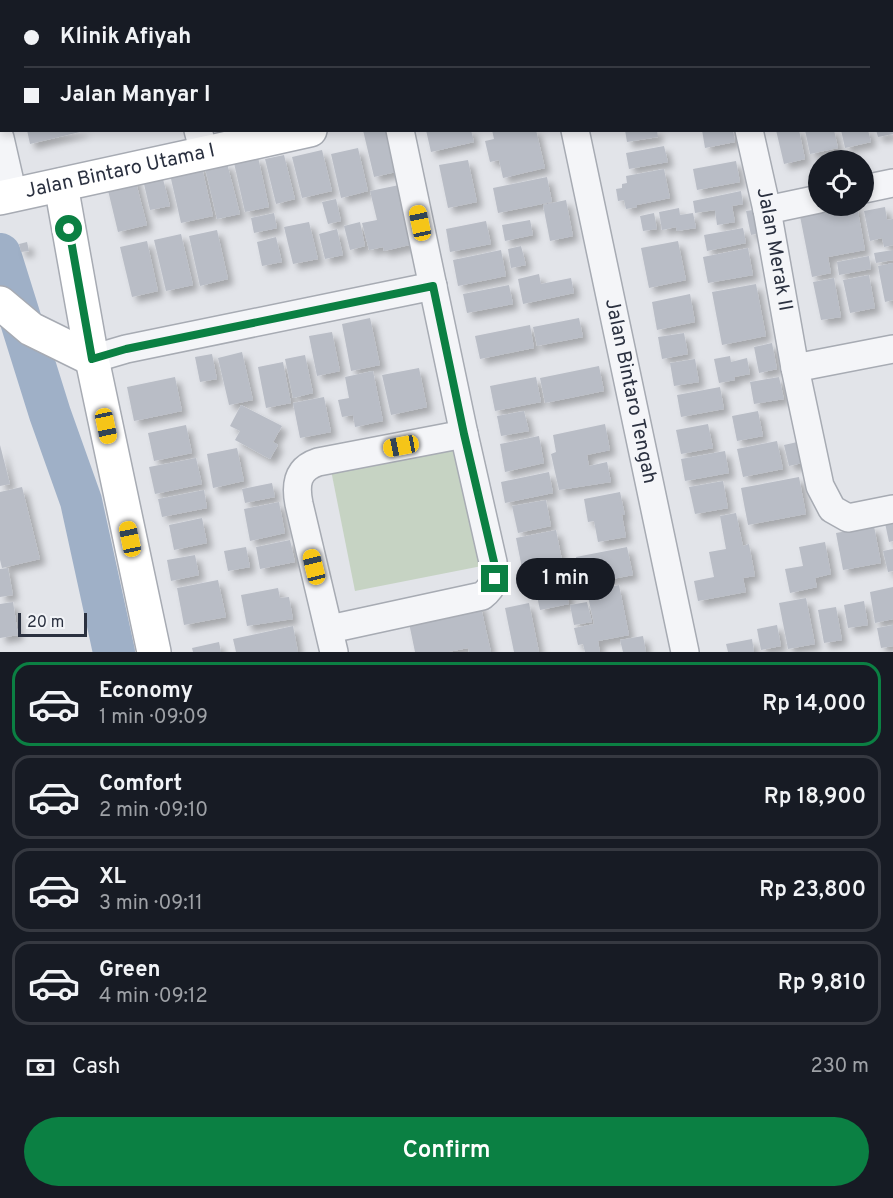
<!DOCTYPE html>
<meta charset="utf-8">
<style>
body{margin:0;font-family:Overpass,sans-serif;background:#20242c;color:#f1f3f6;height:100vh;display:flex;flex-direction:column;font-size:22px;white-space:nowrap}
*{box-sizing:border-box;margin:0}
p{font-size:20px;color:#9ea1a6}
.icon{flex:none;width:33px;height:33px;fill:none;stroke:currentColor;stroke-width:2;stroke-linecap:round;stroke-linejoin:round}
.map{position:relative;height:652px;overflow:hidden}
.side{display:flex;flex-direction:column;background:#171b24;flex:1}
.side>*{flex:none}
.banner{position:absolute;left:0px;top:0px;width:894px;height:132px;box-shadow:0 3px 9px #0003;display:grid;align-content:center;height:132px;padding:0 24px;background:#171b24}
.buttons{position:absolute;left:808px;top:150px;display:grid;gap:12px}
.buttons a{display:grid;place-items:center;width:66px;height:66px;border-radius:50%;background:#171b24;box-shadow:0 3px 9px #0003;font-size:30px}
.scale{position:absolute;left:18px;bottom:15px;width:69px;box-sizing:border-box;padding-left:6px;border:3px solid #2b3140;border-top:0;font-size:16px;line-height:21px;white-space:nowrap;color:#2b3140;-webkit-text-stroke:4px #f1f3f7;paint-order:stroke}
.end{position:absolute;width:27px;height:27px;margin:-14px;border:8px solid #0b8043;background:#fff;box-shadow:0 0 0 3px #fff}
.from{border-radius:50%}
.bubble{position:absolute;height:42px;border-radius:21px;background:#171b24;box-shadow:0 3px 9px #0003;font-size:20px;font-weight:600;line-height:42px;text-align:center}
.car{position:absolute;width:18px;height:36px;margin:-18px -9px;border-radius:8px;box-shadow:0 0 4px 2px #0007;background:linear-gradient(#f5c518 24%,#345 0 40%,#f5c518 0 76%,#345 0 86%,#f5c518 0)}
.banner b{display:flex;align-items:center;gap:21px;height:57px;font-size:22px}
.banner b+b{border-top:2px solid #363941}
.banner i{width:15px;height:15px;background:#f1f3f6}
ul{padding:10px 0 0;list-style:none}
li{display:flex;align-items:center;gap:18px;height:84px;margin:0 12px 9px;padding:0 12px;border:3px solid #363941;border-radius:18px}
li div{flex:1}
li b{display:block;font-size:22px}
li em{font-style:normal;font-weight:600}
li.on{border-color:#0b8043}
li>.icon{width:54px;height:54px;stroke-width:1.5}
.pay{display:flex;align-items:center;gap:15px;height:66px;padding:0 24px;font-size:22px}
.pay p{margin-inline-start:auto}
.cta{display:flex;gap:12px;margin-top:auto;padding:12px 24px}
.cta a{flex:1;height:69px;border-radius:36px;background:#0b8043;color:#fff;font-size:24px;font-weight:600;line-height:69px;text-align:center}
.map>svg:first-child{display:block}
.green{fill:#c6d3c3}
.lines{fill:none;stroke-linecap:round;stroke-linejoin:round}
.river{stroke:#9fb0c7;stroke-width:42}
.building{fill:#b9bdc6;filter:url(#shadow)}
.street-casing{stroke:#a7abb3;stroke-width:30}
.secondary-casing{stroke:#a7abb3;stroke-width:36}
.street{stroke:#f4f5f8;stroke-width:27}
.secondary{stroke:#fff;stroke-width:33}
.route{stroke:#0b8043;stroke-width:8}
.labels{text-anchor:middle;dominant-baseline:central;stroke-width:6;stroke-linejoin:round;paint-order:stroke}
.street-label{font-size:20px;fill:#2b3140;stroke:#f1f3f7}
</style>
<div class="map">
<svg width="893" height="652" viewBox="0 0 893 652">
<defs>
<filter id="shadow"><feDropShadow dx="5.5" dy="5.5" stdDeviation="3" flood-color="#0004"/></filter>
</defs>
<rect width="100%" height="100%" fill="#e2e4e9"/>
<path class="green" d="M470 426 497 563 355 591 328 455Z"/>
<g class="lines">
<path class="river" d="M0 254 50 414 81 501 114 652"/>
</g>
<g class="building">
<path d="M27 130H84V131L30 144Z"/>
<path d="M363 130H387L396 172 374 177Z"/>
<path d="M426 130H471L474 142 431 152Z"/>
<path d="M492 130H536L545 168 503 178 499 160 490 162 485 141 494 139Z"/>
<path d="M625 130H657L658 137 627 142Z"/>
<path d="M702 130H733L735 142 705 148Z"/>
<path d="M776 130H799L805 159 784 164Z"/>
<path d="M805 130H834L838 148 810 154Z"/>
<path d="M841 130H868L871 142 845 148Z"/>
<path d="M876 130H893V134L878 137Z"/>
<path d="M664 146 668 162 629 169 626 153Z"/>
<path d="M358 148 368 191 341 198 331 154Z"/>
<path d="M322 150 332 191 302 198 292 157Z"/>
<path d="M284 155 295 199 276 204 265 159Z"/>
<path d="M258 157 269 207 245 212 234 163Z"/>
<path d="M468 160 477 202 448 208 439 165Z"/>
<path d="M736 161 740 182 697 190 693 169Z"/>
<path d="M201 163 213 216 181 223 169 170Z"/>
<path d="M227 163 240 214 217 219 205 168Z"/>
<path d="M664 169 670 198 637 205V207L626 209 624 200 618 201 616 189 622 188V184L627 183 626 176Z"/>
<path d="M134 175 147 225 118 232 106 182Z"/>
<path d="M547 177 552 202 498 213 493 188Z"/>
<path d="M163 179 170 206 150 210 144 184Z"/>
<path d="M404 184 418 243 384 251 383 247 369 250 362 223 377 220 370 191Z"/>
<path d="M741 191 743 204 732 206 735 222 717 225 715 210 695 213 693 201Z"/>
<path d="M336 199 341 221 328 224 322 202Z"/>
<path d="M566 200 573 236 550 241 543 205Z"/>
<path d="M822 206H857L865 250 828 257 831 273 812 277 799 211Z"/>
<path d="M885 207 887 220 893 219V245L884 247 882 238 870 241 864 211Z"/>
<path d="M679 208 680 215 693 213 696 228 677 231 676 227 662 230 659 212Z"/>
<path d="M760 209 764 232 751 235 746 211Z"/>
<path d="M274 213 277 228 254 233 251 218Z"/>
<path d="M654 213 657 229 643 231 640 216Z"/>
<path d="M530 220 533 235 505 241 502 225Z"/>
<path d="M486 221 491 244 450 252 446 229Z"/>
<path d="M309 222 318 259 293 264 284 227Z"/>
<path d="M360 222 365 246 350 250 344 226Z"/>
<path d="M743 228 746 243 707 251 704 235Z"/>
<path d="M337 229 343 255 325 259 319 234Z"/>
<path d="M217 230 228 279 200 286 189 236Z"/>
<path d="M181 234 193 285 166 291 154 240Z"/>
<path d="M276 237 282 262 262 266 257 242Z"/>
<path d="M147 241 158 291 132 297 120 247Z"/>
<path d="M678 241 686 280 649 288 641 248Z"/>
<path d="M27 242 29 251 21 252 19 244Z"/>
<path d="M521 246 526 265 511 268 508 249Z"/>
<path d="M748 248 753 275 708 283 703 257Z"/>
<path d="M501 250 506 276 458 286 453 260Z"/>
<path d="M893 250V260L876 263 874 253Z"/>
<path d="M869 256 871 269 839 275 837 262Z"/>
<path d="M893 263V300L885 302 878 266Z"/>
<path d="M539 274 541 284 571 278 574 293 523 304 518 279Z"/>
<path d="M869 275 875 308 850 313 843 280Z"/>
<path d="M834 278 841 317 821 320 813 282Z"/>
<path d="M756 284 766 336 722 345 712 292Z"/>
<path d="M509 285 513 304 467 313 463 294Z"/>
<path d="M690 294 695 322 657 330 652 302Z"/>
<path d="M370 318 380 365 351 371 342 324Z"/>
<path d="M579 318 583 337 537 346 533 327Z"/>
<path d="M530 325 534 348 480 359 475 336Z"/>
<path d="M332 332 340 371 317 376 309 336Z"/>
<path d="M684 333 688 354 662 359 658 337Z"/>
<path d="M772 343 777 369 759 373 754 347Z"/>
<path d="M242 352 253 400 229 405 218 358Z"/>
<path d="M212 354 217 379 200 382 195 357Z"/>
<path d="M305 355 313 393 293 398 285 359Z"/>
<path d="M730 356 731 362 747 358 750 374 734 377 735 380 719 383 714 359Z"/>
<path d="M695 359 699 382 674 386 670 363Z"/>
<path d="M283 362 291 403 266 408 258 367Z"/>
<path d="M599 366 604 391 545 403 540 378Z"/>
<path d="M419 368 427 407 391 415 382 375Z"/>
<path d="M373 371 383 421 355 427 353 415 342 417 338 400 349 398 345 377Z"/>
<path d="M175 377 182 411 134 421 127 387Z"/>
<path d="M536 377 541 402 495 411 490 386Z"/>
<path d="M779 377 784 399 754 404 750 382Z"/>
<path d="M720 387 724 409 681 417 677 395Z"/>
<path d="M324 397 331 432 300 438 293 403Z"/>
<path d="M241 405 282 426 273 442 278 445 270 459 235 440 240 431 230 426Z"/>
<path d="M524 411 529 431 501 436 497 416Z"/>
<path d="M758 411 763 436 737 441 732 416Z"/>
<path d="M605 424 610 450 587 455 589 466 607 462 611 482 559 490 551 454 556 452 553 435Z"/>
<path d="M708 424 713 448 681 454 676 430Z"/>
<path d="M186 425 192 453 154 461 148 433Z"/>
<path d="M539 436 544 463 505 472 500 444Z"/>
<path d="M777 441 783 469 743 477 737 449Z"/>
<path d="M802 441 806 462 789 466 784 445Z"/>
<path d="M0 445 10 484 0 486Z"/>
<path d="M237 448 244 481 213 488 207 454Z"/>
<path d="M725 451 729 473 685 481 681 459Z"/>
<path d="M196 458 202 484 155 494 149 467Z"/>
<path d="M549 472 553 493 505 503 501 482Z"/>
<path d="M799 477 806 514 748 525 741 488Z"/>
<path d="M723 481 728 508 695 514 689 487Z"/>
<path d="M272 483 275 497 245 503 242 489Z"/>
<path d="M22 487 40 559 2 568 0 560V492Z"/>
<path d="M204 490 207 508 162 517 158 499Z"/>
<path d="M620 492 625 515H622L626 537 598 542 594 521 588 522 584 499Z"/>
<path d="M546 500 551 526 518 533 512 506Z"/>
<path d="M279 502 285 533 250 541 244 509Z"/>
<path d="M736 513 743 546 749 544 755 576 743 578 746 592 698 601 694 581 714 577 709 552 726 549 720 516Z"/>
<path d="M202 518 207 543 174 550 169 525Z"/>
<path d="M893 521V541L889 542 885 523Z"/>
<path d="M874 526 881 563 843 570 836 533Z"/>
<path d="M556 530 563 565 523 573 516 538Z"/>
<path d="M290 540 295 562 260 569 256 547Z"/>
<path d="M825 542 831 574 815 578 817 587 790 593 785 569 803 566 799 547Z"/>
<path d="M246 547 250 567 228 571 224 551Z"/>
<path d="M627 547 633 575 581 585 576 557Z"/>
<path d="M893 549V571L888 572 883 551Z"/>
<path d="M195 555 199 575 171 581 167 560Z"/>
<path d="M8 568 13 595 0 597V569Z"/>
<path d="M563 572 569 604 540 610 533 578Z"/>
<path d="M218 580 226 617 184 625 177 588Z"/>
<path d="M619 585 629 635 598 641 600 652H585L583 644 578 645 574 628 594 624 587 592Z"/>
<path d="M893 587V619L875 623 870 592Z"/>
<path d="M278 588 280 598 289 597 293 619 247 626 241 595Z"/>
<path d="M806 598 815 644 788 649 779 603Z"/>
<path d="M864 601 868 625 848 628 844 605Z"/>
<path d="M13 602 18 635 0 638V604Z"/>
<path d="M587 602 592 622 574 625 570 605Z"/>
<path d="M480 603 491 652H469L468 648 448 652H415L408 618Z"/>
<path d="M529 603 539 652H514L505 608Z"/>
<path d="M836 607 842 640 824 643 818 610Z"/>
<path d="M777 625 781 646 761 650 757 629Z"/>
<path d="M893 625V646L881 648 877 628Z"/>
<path d="M293 626 298 652H236L233 639Z"/>
<path d="M643 636 646 652H623L620 640Z"/>
<path d="M752 639 754 652H728L726 644Z"/>
<path d="M219 642 221 652H193L192 648Z"/>
</g>
<g class="lines">
<defs>
<g id="street">
<path d="M169 0V2"/>
<path d="M189 0V2"/>
<path d="M389 0 390 2"/>
<path d="M548 0 549 2"/>
<path d="M765 0 766 2"/>
<path d="M198 130 204 153"/>
<path id="s1" d="M575 130 685 652"/>
<path id="s2" d="M749 130 767 210 795 368 820 486 832 509 848 518 893 509"/>
<path d="M0 138 13 195"/>
<path d="M864 189 893 183"/>
<path d="M767 210 819 199"/>
<path d="M92 359 126 349 433 286"/>
<path d="M795 368 893 349"/>
<path d="M330 629 482 596C495 586 495 578 493 562L464 434 400 130"/>
<path d="M334 652 299 504C295 484 297 469 318 462L464 434"/>
</g>
<g id="secondary">
<path d="M892 9H893"/>
<path d="M61 185 92 359 154 652"/>
<path id="s3" d="M0 198 310 130"/>
<path d="M0 303 31 329 92 359"/>
</g>
</defs>
<use href="#street" class="street-casing"/>
<use href="#secondary" class="secondary-casing"/>
<use href="#street" class="street"/>
<use href="#secondary" class="secondary"/>
</g>
<g class="lines">
<path class="route" d="M69 229 92 359 126 349 433 286 464 434 494 562 495 579"/>
</g>
<g class="labels">
<g class="street-label">
<text stroke="none"><textPath href="#s3" startOffset="123">Jalan Bintaro Utama I</textPath></text>
<text stroke="none"><textPath href="#s2" startOffset="122">Jalan Merak II</textPath></text>
<text stroke="none"><textPath href="#s1" startOffset="267">Jalan Bintaro Tengah</textPath></text>
</g>
</g>
</svg>
<div class="buttons">
<a><svg class="icon" aria-label="locate" viewBox="0 0 24 24"><circle cx="12" cy="12" r="6"/><path d="M12 2v4M12 18v4M2 12h4M18 12h4"/></svg></a>
</div>
<div class="scale">20 m</div>
<i class="end from" style="left:69px;top:229px"></i>
<i class="end" style="left:495px;top:579px"></i>
<div class="bubble" style="left:516px;top:558px;width:99px">1 min</div>
<i class="car" style="left:420px;top:223px;rotate:348deg"></i>
<i class="car" style="left:106px;top:426px;rotate:168deg"></i>
<i class="car" style="left:401px;top:446px;rotate:259deg"></i>
<i class="car" style="left:130px;top:539px;rotate:348deg"></i>
<i class="car" style="left:314px;top:567px;rotate:346deg"></i>
<div class="banner">
<b><i class="from"></i>Klinik Afiyah</b>
<b><i></i>Jalan Manyar I</b>
</div>
</div>
<section class="side">
<ul>
<li class="on"><svg class="icon" aria-label="car" viewBox="0 0 24 24"><path d="M5 17H2v-5l4-1 3-4h7l3 4 3 1v5h-3M9 17h6M6 11h13"/><circle cx="7" cy="17" r="2"/><circle cx="17" cy="17" r="2"/></svg><div><b>Economy</b><p>1 min · 09:09</p></div><em>Rp 14,000</em></li>
<li><svg class="icon" aria-label="car" viewBox="0 0 24 24"><path d="M5 17H2v-5l4-1 3-4h7l3 4 3 1v5h-3M9 17h6M6 11h13"/><circle cx="7" cy="17" r="2"/><circle cx="17" cy="17" r="2"/></svg><div><b>Comfort</b><p>2 min · 09:10</p></div><em>Rp 18,900</em></li>
<li><svg class="icon" aria-label="car" viewBox="0 0 24 24"><path d="M5 17H2v-5l4-1 3-4h7l3 4 3 1v5h-3M9 17h6M6 11h13"/><circle cx="7" cy="17" r="2"/><circle cx="17" cy="17" r="2"/></svg><div><b>XL</b><p>3 min · 09:11</p></div><em>Rp 23,800</em></li>
<li><svg class="icon" aria-label="car" viewBox="0 0 24 24"><path d="M5 17H2v-5l4-1 3-4h7l3 4 3 1v5h-3M9 17h6M6 11h13"/><circle cx="7" cy="17" r="2"/><circle cx="17" cy="17" r="2"/></svg><div><b>Green</b><p>4 min · 09:12</p></div><em>Rp 9,810</em></li>
</ul>
<div class="pay"><svg class="icon" aria-label="cash" viewBox="0 0 24 24"><path d="M3 7h18v10H3z"/><circle cx="12" cy="12" r="2"/></svg>Cash<p>230 m</p></div>
<div class="cta"><a>Confirm</a></div>
</section>
